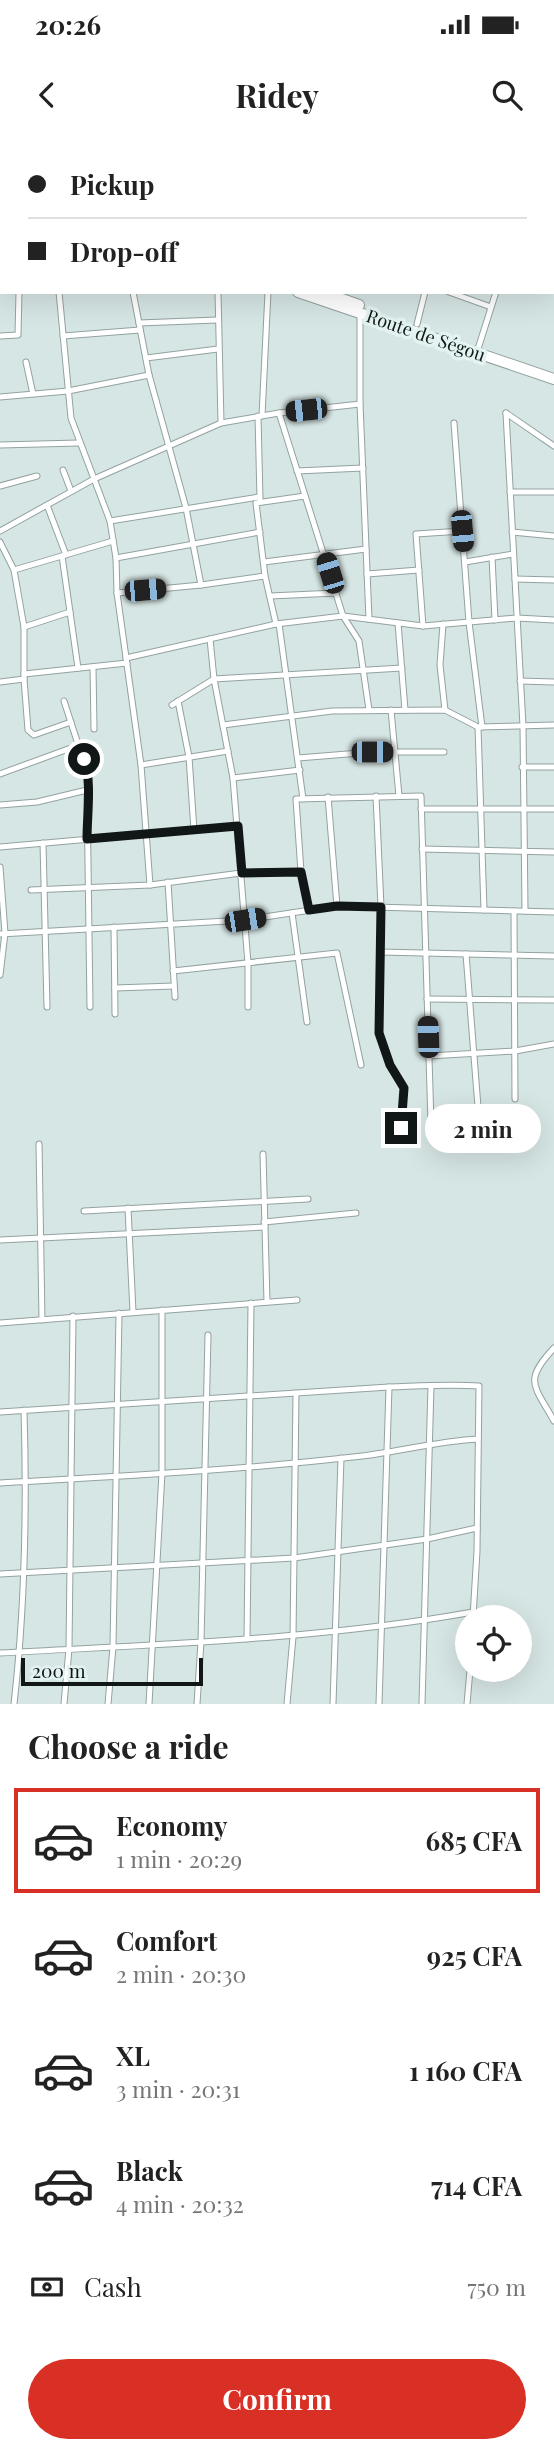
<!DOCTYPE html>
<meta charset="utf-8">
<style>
body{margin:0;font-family:"Playfair Display",serif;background:#f2f2f2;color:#222;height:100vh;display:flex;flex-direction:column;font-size:26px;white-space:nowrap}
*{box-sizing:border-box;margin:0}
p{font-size:23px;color:#767676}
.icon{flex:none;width:38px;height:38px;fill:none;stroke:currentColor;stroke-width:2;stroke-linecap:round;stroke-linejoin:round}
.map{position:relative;height:1564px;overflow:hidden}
.details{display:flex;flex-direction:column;background:#fff;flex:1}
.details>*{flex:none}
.top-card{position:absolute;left:0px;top:0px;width:555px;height:154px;box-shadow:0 7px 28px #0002;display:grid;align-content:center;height:154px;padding:0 28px;background:#fff}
.controls{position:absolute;left:455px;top:1465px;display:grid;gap:14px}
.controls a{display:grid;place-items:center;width:77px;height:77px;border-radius:50%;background:#fff;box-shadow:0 7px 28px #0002;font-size:35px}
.scale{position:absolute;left:21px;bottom:18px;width:182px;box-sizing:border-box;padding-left:7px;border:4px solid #111716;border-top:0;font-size:19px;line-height:24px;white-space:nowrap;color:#111716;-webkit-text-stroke:5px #e3f3f1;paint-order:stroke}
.end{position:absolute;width:32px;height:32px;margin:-16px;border:9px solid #111716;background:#fff;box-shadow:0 0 0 4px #fff}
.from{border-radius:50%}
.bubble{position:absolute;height:49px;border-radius:24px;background:#fff;box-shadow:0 7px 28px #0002;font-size:23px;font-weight:700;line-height:49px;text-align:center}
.car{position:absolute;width:21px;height:42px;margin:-21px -10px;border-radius:9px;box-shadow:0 0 5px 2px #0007;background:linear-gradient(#222 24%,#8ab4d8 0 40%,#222 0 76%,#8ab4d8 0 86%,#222 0)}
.top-card b{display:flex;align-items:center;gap:24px;height:66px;font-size:26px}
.top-card b+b{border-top:2px solid #e0e0e0}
.top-card i{width:18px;height:18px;background:#222}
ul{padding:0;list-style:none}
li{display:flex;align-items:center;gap:21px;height:105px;margin:0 14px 10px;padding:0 14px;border:4px solid transparent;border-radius:0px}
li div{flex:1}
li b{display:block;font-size:26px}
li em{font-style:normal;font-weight:700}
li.selected{border-color:#d93025}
li>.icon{width:63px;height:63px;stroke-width:1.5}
h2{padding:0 28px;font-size:32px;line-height:84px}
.pay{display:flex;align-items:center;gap:18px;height:77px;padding:0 28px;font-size:26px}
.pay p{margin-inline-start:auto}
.action{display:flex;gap:14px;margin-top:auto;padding:14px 28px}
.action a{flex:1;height:80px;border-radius:42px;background:#d93025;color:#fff;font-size:28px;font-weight:700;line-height:80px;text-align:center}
.status{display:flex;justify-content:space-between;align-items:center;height:49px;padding:0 35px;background:#fff;direction:ltr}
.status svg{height:19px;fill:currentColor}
header{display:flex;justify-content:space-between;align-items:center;height:91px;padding:0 28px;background:#fff;font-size:32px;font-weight:700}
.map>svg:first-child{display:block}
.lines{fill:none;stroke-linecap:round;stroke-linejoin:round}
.street-casing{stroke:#93a2a0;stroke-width:7}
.highway-casing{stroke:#93a2a0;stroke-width:12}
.street{stroke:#fff;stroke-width:5}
.highway{stroke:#fff;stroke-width:10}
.route{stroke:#111716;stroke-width:9}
.labels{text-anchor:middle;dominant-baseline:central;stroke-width:7;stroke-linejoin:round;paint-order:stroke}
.street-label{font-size:18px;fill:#111716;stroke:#e3f3f1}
</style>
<div class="status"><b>20:26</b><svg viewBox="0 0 49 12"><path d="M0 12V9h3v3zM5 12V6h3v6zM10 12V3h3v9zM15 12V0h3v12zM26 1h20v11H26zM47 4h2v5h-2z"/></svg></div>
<header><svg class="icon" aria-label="back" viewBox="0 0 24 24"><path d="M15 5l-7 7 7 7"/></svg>Ridey<svg class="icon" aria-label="search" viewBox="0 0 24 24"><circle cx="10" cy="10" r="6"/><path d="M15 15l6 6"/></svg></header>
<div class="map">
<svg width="554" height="1564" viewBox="0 0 554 1564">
<rect width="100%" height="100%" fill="#d6e6e4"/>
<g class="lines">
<defs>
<g id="street">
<path d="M139 0V2"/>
<path d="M164 0 165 2"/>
<path d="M540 0 542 2"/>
<path d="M80 2 86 1"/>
<path d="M219 2 220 0"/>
<path d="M415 2 416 0"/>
<path d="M462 2V0"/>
<path d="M510 2V0"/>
<path d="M0 16H2"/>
<path d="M0 56H2"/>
<path d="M553 56H554"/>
<path d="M553 61 554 72"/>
<path d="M553 140 554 141"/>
<path d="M59 152 71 278 110 381 116 418 117 453 141 625 150 745"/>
<path d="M133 152 149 235 186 368 201 445"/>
<path d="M218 152 221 283"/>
<path d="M449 152 491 167"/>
<path d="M360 173V264L369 479"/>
<path d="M139 183 217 180"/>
<path d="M417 184 425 152"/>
<path d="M0 196 18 195 19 152"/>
<path d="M63 196 140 190"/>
<path d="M477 212 496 152"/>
<path d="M146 218 218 209"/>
<path d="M26 222 33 254"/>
<path d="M0 257 68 251 149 235"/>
<path d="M279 273 343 476 359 501 369 570"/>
<path d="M506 273 523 586 525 771"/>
<path d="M506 273 554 306"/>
<path d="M258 276 260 359"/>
<path d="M262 276 268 152"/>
<path d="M454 283 469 482 482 587"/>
<path d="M0 305 79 303"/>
<path d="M63 330 71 351"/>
<path d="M297 331 363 328"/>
<path d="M0 346 37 336"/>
<path d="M510 352H554"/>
<path d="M47 365 66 415"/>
<path d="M110 381 259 357"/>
<path d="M0 391 94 339 221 283 279 273 360 264"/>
<path d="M512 392 554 396"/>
<path d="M0 402 14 430 24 487V539L28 590 34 595 71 582"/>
<path d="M62 416 78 528"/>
<path d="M492 417 495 480"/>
<path d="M116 418 260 392"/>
<path d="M264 422 366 409"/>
<path d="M465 422 513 414"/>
<path d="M14 430 113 401"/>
<path d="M367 434 419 430"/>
<path d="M515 439 554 440"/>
<path d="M117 453 201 445 265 436"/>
<path d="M270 456 336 453"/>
<path d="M398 483 405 570"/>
<path d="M276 484 265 436 256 363 305 356"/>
<path d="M279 484 303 659"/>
<path d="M443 484 440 525 445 570"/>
<path d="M423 486 416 394 462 391"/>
<path d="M24 487 70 472"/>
<path d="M210 499 214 539 233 638 248 823V867"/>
<path d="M126 518 276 484 343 476 423 486 517 478 554 480"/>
<path d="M93 527 94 589"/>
<path d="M24 534 127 523"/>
<path d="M520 541 554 542"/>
<path d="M0 542 24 539"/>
<path d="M64 561 89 638 87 650 90 867"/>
<path d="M178 561 189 617 194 690"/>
<path d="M172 565 214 539 402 528"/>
<path d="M391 570 399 656"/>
<path d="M223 585 332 571 445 570 478 587 554 585"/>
<path d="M478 587 484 770"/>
<path d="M298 618 372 612H444"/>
<path d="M141 625 228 611"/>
<path d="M522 627H554"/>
<path d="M0 634 79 605"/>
<path d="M233 638 300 630"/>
<path d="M376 656 381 767 379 893 390 925 404 948 402 988"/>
<path d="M328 657 337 766"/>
<path d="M0 665 37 662 87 650"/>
<path d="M421 669H554"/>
<path d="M43 703 47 867"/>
<path d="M0 707 238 686"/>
<path d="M422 709 554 712"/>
<path d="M0 727 5 793 0 835"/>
<path d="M168 742 175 857"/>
<path d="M31 750 150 745 241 733 301 732"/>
<path d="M309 770 301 732 296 659 421 656 431 983"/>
<path d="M514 771 515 959"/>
<path d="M292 773 307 882"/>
<path d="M114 787 115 874"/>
<path d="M0 794 245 780 337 766 554 772"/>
<path d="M380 812 554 816"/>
<path d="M466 814 478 967"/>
<path d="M173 831 337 813 361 925"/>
<path d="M115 848 174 846"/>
<path d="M427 859 554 860"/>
<path d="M429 916 515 911 554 904"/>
<path d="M39 1004 42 1180"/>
<path d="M263 1014 267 1162"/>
<path d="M128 1068 133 1172"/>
<path d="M84 1071 308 1059"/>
<path d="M264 1082 356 1073"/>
<path d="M0 1100 265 1087"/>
<path d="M0 1183 297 1160"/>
<path d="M554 1208C523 1241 534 1245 554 1281"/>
<path d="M0 1272 389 1247C420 1246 448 1244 479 1246L477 1411 473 1477"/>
<path d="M0 1343C121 1336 242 1330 362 1316 401 1311 439 1301 478 1299"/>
<path d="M0 1434 294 1418 427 1399 477 1388"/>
<path d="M247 1499 251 1163"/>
<path d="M0 1513C158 1504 317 1500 473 1472"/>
<path d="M14 1564C25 1467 27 1368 24 1270"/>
<path d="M64 1564 69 1509 73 1176"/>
<path d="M108 1564 113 1507 119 1173"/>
<path d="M149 1564 162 1333V1170"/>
<path d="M197 1564 201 1502 208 1195"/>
<path d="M287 1564 293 1497 296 1253"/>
<path d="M333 1564 341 1318"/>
<path d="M379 1564 389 1247"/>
<path d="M422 1564 431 1246"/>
<path d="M467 1564 470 1530"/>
</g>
<g id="highway">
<path d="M0 123H2"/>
<path d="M0 131H2"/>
<path d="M298 152 554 239"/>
<path d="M322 152 359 165"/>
</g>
</defs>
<use href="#street" class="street-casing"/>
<use href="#highway" class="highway-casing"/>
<use href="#street" class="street"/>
<use href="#highway" class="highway"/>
</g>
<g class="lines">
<path class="route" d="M84 619C92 642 87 674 87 699L238 686 242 733 301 732 309 770 337 766 381 767 379 893 390 925 404 948 401 988"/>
</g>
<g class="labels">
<g class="street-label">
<text transform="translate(426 195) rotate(19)">Route de Ségou</text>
</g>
</g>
</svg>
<div class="controls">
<a><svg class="icon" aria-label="locate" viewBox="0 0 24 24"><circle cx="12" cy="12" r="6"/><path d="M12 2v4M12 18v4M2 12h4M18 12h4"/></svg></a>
</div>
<div class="scale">200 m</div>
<i class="end from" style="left:84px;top:619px"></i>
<i class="end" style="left:401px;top:988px"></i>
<div class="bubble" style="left:425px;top:964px;width:116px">2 min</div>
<i class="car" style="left:306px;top:270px;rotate:264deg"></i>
<i class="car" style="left:462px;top:391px;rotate:175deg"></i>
<i class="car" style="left:330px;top:433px;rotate:343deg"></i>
<i class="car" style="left:145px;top:450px;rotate:85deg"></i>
<i class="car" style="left:372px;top:612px;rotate:90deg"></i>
<i class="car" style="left:245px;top:780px;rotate:81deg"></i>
<i class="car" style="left:428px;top:897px;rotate:358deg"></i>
<div class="top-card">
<b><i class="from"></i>Pickup</b>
<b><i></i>Drop-off</b>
</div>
</div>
<section class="details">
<h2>Choose a ride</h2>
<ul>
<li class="selected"><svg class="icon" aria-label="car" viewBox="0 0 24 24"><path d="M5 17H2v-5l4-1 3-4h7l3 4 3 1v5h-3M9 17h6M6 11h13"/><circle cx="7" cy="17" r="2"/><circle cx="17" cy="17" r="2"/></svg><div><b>Economy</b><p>1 min · 20:29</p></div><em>685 CFA</em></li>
<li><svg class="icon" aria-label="car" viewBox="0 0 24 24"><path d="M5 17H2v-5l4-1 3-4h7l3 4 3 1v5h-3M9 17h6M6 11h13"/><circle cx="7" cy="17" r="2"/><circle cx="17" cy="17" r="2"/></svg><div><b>Comfort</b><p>2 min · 20:30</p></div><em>925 CFA</em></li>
<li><svg class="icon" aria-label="car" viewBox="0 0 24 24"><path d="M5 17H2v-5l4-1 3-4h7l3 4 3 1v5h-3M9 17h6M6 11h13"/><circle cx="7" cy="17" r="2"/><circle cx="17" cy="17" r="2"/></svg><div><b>XL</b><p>3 min · 20:31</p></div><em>1 160 CFA</em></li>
<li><svg class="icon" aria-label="car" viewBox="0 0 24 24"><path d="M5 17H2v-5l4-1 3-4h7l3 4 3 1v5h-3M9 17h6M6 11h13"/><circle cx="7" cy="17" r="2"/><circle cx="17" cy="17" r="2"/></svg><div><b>Black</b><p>4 min · 20:32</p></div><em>714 CFA</em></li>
</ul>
<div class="pay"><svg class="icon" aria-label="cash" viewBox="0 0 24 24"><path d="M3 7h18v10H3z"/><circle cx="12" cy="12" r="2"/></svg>Cash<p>750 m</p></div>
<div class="action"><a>Confirm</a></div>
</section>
